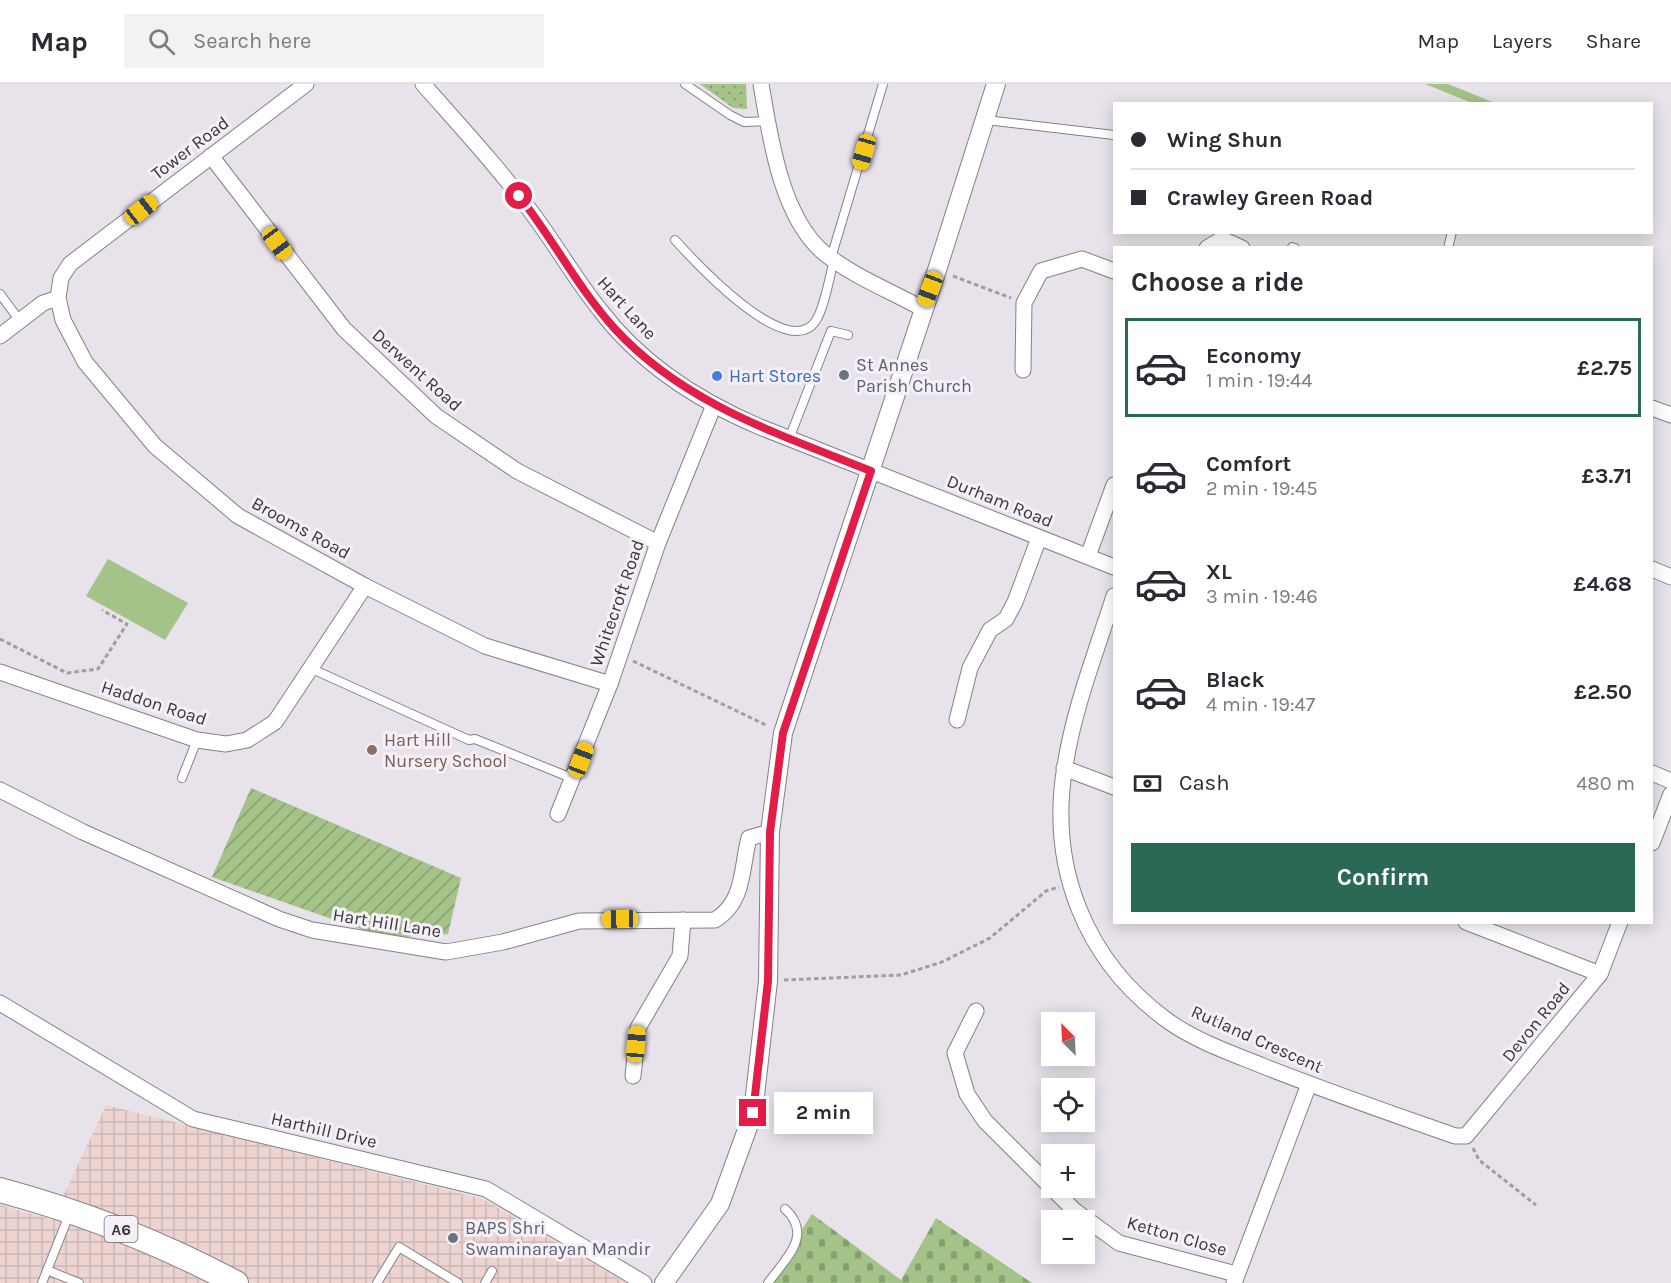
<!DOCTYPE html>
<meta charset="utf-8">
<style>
body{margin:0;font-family:Karla,sans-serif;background:#f2f2f3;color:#2b2b33;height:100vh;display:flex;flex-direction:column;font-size:22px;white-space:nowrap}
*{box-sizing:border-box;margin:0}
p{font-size:20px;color:#7c7c81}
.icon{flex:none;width:33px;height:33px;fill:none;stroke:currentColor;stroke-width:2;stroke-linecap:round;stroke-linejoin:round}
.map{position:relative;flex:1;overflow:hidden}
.drawer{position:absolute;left:1113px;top:162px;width:540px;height:678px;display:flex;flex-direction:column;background:#fff;border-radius:0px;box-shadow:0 3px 15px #0003}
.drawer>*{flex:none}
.banner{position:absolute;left:1113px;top:18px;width:540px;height:132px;border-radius:0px;box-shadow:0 3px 15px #0003;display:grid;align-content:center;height:132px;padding:0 18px;background:#fff}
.needle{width:39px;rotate:336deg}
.buttons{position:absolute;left:1041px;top:928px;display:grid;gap:12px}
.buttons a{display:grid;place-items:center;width:54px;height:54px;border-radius:0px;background:#fff;box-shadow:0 3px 15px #0003;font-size:30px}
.end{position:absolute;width:27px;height:27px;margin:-14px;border:8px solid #e11d48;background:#fff;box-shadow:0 0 0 3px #fff}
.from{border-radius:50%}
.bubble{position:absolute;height:42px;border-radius:0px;background:#fff;box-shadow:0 3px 15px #0003;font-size:20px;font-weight:700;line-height:42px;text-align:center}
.car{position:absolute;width:18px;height:36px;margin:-18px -9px;border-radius:8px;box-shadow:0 0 4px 2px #0007;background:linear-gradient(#f5c518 24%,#345 0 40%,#f5c518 0 76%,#345 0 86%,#f5c518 0)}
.banner b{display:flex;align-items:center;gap:21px;height:57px;font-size:22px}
.banner b+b{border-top:2px solid #e1e1e2}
.banner i{width:15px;height:15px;background:#2b2b33}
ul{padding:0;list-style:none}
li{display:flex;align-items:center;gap:18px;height:99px;margin:0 12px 9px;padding:0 6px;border:3px solid transparent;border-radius:0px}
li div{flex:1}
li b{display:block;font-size:22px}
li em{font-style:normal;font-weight:700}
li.selected{border-color:#296956}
li>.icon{width:54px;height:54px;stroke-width:1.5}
h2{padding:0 18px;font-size:27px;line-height:72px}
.pay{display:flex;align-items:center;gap:15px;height:66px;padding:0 18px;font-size:22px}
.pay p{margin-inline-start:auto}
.cta{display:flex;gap:12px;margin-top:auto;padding:12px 18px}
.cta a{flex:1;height:69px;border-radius:0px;background:#296956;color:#fff;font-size:24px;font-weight:700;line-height:69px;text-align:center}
header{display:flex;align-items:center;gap:36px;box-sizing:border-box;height:84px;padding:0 30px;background:#fff;border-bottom:2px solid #e1e1e2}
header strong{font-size:28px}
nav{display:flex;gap:33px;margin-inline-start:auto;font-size:21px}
.search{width:420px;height:54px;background:#f2f2f3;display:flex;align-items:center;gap:15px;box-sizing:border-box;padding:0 21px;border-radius:0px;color:#7c7c81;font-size:22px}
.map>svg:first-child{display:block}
.industrial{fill:url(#industrial-grid)}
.grass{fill:url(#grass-dots)}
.cemetery{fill:url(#cemetery-stones)}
.garden{fill:url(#garden-furrows)}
.pitch{fill:#a4c388}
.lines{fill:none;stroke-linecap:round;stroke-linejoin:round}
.service-casing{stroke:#858088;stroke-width:10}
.minor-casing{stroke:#858088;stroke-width:17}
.tertiary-casing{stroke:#858088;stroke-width:20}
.trunk-casing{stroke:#858088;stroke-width:26}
.path{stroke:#a19ca2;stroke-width:3;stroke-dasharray:4.5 3;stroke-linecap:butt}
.service{stroke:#fff;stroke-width:8}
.minor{stroke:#fff;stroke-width:15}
.tertiary{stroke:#fff;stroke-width:18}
.trunk{stroke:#fff;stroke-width:24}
.route{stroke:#e11d48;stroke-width:8}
.worship-dot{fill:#6b7280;stroke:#f5eff8;stroke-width:2}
.shop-dot{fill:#3f7fe0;stroke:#f5eff8;stroke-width:2}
.education-dot{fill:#8d6e63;stroke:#f5eff8;stroke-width:2}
.labels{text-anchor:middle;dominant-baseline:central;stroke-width:6;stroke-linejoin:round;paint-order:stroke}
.shield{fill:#f5eff8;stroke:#716e72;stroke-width:1.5}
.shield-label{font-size:16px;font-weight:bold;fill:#393639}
.street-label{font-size:18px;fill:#393639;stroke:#f5eff8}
.worship-label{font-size:18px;fill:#5b616d;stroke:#f5eff8;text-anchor:start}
.shop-label{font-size:18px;fill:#366cbe;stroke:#f5eff8;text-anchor:start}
.education-label{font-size:18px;fill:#785e54;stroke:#f5eff8;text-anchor:start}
</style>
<header>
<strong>Map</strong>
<div class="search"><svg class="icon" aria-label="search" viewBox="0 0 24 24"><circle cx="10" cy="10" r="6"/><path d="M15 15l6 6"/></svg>Search here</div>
<nav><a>Map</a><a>Layers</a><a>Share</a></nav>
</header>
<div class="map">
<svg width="1671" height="1199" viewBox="0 0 1671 1199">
<defs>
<pattern id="industrial-grid" width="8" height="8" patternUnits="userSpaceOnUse" patternTransform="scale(1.5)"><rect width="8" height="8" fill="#eed4d1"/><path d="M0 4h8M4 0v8" fill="none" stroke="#cdb7b4"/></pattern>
<pattern id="grass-dots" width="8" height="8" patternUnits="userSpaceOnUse" patternTransform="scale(1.5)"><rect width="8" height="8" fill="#a4c388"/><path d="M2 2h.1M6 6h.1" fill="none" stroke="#879f70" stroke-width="1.8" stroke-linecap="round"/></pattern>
<pattern id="cemetery-stones" width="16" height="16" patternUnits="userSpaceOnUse" patternTransform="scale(1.5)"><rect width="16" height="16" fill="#a4c388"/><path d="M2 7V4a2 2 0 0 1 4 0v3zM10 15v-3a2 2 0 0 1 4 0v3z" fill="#879f70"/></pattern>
<pattern id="garden-furrows" width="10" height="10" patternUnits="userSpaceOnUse" patternTransform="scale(1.5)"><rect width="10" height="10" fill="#a4c388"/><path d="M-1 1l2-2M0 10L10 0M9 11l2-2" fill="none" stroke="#879f70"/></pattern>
</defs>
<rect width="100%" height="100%" fill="#e8e2ea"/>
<path class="industrial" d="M106 1021 483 1115 626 1199H0V1121L52 1136Z"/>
<path class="grass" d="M700 0H746L747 25 733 24Z"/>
<path class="cemetery" d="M812 1130 901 1196 936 1134 1032 1199H767Z"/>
<path class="garden" d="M251 704 461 794 448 850 386 854 212 793Z"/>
<g class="pitch">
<path d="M1425 0H1448L1495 19H1472Z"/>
<path d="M108 475 188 519 165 556 86 512Z"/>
</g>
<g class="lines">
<defs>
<g id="service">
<path d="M685 0 730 31 744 38 767 37"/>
<path d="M986 36 1114 51"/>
<path d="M675 156C695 178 786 277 815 238 824 226 830 191 834 176"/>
<path d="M1292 163 1295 164"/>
<path d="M1448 164 1452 148"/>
<path d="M831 174 883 0"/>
<path d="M0 210 20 237"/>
<path d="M789 355 831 247 848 251"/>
<path d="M310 584 469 656 475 655 574 695"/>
<path d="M182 694 197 656"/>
<path d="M47 1186 79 1199"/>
<path d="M42 1199 69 1131"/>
<path d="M377 1199 399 1163 458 1199"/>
<path d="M485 1199 492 1187"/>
<path d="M768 1199C785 1175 814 1151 785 1125"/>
</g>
<g id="minor">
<path d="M306 0 70 180 61 194 58 214 63 236 85 278 155 362 238 432 365 502 485 562 610 600"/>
<path d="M423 0C460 42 499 84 532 129 556 161 575 195 600 226 641 280 699 317 760 343L1114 483"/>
<path d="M761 0C770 53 781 132 823 168 852 192 891 207 923 225"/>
<path d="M211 72 344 245 436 332 517 387 658 459"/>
<path d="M1207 164 1222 155 1242 164"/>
<path d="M0 252 43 219 58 214"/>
<path d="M1023 286 1024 219 1041 187 1082 175 1114 187"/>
<path d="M1652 324 1671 331"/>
<path d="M1088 472 1114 401"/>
<path d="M1652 485 1671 493"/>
<path d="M1114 512C1096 568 1074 624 1065 682 1048 783 1085 877 1168 937 1196 957 1231 969 1263 982 1326 1007 1390 1029 1455 1052H1466L1600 890 1620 838"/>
<path d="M0 588 197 656 226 660 247 656 275 638 365 502"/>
<path d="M957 636 970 584 990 546 1006 535 1015 518 1039 454"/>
<path d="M1064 684 1114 703"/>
<path d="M1652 689 1671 697"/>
<path d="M0 706 83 748 279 835 312 846 446 868 503 858 579 837 715 836C745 818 741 784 749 754L770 748"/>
<path d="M558 730 610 600 658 459 714 321"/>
<path d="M1652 759 1671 710"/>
<path d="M1466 838 1600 890"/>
<path d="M0 919 193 1035 486 1105 644 1199"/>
<path d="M976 927 955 969 967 1010 985 1037 1052 1104"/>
<path d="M633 992 638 944 680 872 683 836"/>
<path d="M1052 1104 1074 1126 1119 1159 1236 1190"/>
<path d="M1234 1199 1309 1000"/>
</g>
<path id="tertiary" d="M664 1199 720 1120 753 1029 768 897 770 748 783 649 937 186 996 0"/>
<path id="trunk" d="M0 1106C82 1128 161 1159 236 1199"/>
</defs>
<use href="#service" class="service-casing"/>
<use href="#minor" class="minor-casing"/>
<use href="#tertiary" class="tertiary-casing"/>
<use href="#trunk" class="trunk-casing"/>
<g class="path">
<path d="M953 192 1011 214"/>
<path d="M0 555 67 589 98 585 127 540 102 526"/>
<path d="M633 577 768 642"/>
<path d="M784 896 901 891 942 878 990 854 1046 807 1059 803"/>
<path d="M1473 1064 1479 1076 1536 1121"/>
</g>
<use href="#service" class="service"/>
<use href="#minor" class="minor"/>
<use href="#tertiary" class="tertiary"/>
<use href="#trunk" class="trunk"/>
</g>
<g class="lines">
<path class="route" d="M519 112C553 155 578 204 615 245 684 320 779 350 871 387L783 649 770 748 768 897 753 1029"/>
</g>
<g class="worship-dot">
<circle cx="844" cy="291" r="6"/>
<circle cx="453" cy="1154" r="6"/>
</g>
<circle class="shop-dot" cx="717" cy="292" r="6"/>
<circle class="education-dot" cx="372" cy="666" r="6"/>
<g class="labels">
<rect class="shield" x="104.5" y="1132" width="33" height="26" rx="4.5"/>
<g class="shield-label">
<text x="121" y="1145">A6</text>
</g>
<g class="street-label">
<text transform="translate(190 64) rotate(-37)">Tower Road</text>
<text transform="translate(627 224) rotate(48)">Hart Lane</text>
<text transform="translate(417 286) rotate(42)">Derwent Road</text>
<text transform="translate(1000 417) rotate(22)">Durham Road</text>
<text transform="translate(301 444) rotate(29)">Brooms Road</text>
<text transform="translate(617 519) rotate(-71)">Whitecroft Road</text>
<text transform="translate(154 619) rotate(18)">Haddon Road</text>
<text transform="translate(387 839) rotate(9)">Hart Hill Lane</text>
<text transform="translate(1536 938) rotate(-51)">Devon Road</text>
<text transform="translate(1257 955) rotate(24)">Rutland Crescent</text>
<text transform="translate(324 1046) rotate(13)">Harthill Drive</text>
<text transform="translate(1177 1152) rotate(16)">Ketton Close</text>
</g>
<g class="worship-label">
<text x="856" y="281">St Annes<tspan x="856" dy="21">Parish Church</tspan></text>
<text x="465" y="1144">BAPS Shri<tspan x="465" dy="21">Swaminarayan Mandir</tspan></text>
</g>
<g class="shop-label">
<text x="729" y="292">Hart Stores</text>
</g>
<g class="education-label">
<text x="384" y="656">Hart Hill<tspan x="384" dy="21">Nursery School</tspan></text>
</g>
</g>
</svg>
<div class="buttons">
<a><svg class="needle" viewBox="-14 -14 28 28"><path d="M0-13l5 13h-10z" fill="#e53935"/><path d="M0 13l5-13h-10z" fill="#7c7c81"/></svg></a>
<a><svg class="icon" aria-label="locate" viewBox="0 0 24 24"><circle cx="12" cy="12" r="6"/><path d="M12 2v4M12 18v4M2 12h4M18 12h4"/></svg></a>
<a>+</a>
<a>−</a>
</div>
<i class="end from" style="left:519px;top:112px"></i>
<i class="end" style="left:753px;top:1029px"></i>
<div class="bubble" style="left:774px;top:1008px;width:99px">2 min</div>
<i class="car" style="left:864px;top:68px;rotate:196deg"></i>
<i class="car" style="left:141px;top:126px;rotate:52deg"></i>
<i class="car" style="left:277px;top:159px;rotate:143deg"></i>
<i class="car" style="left:930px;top:205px;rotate:201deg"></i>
<i class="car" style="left:581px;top:676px;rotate:21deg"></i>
<i class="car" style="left:620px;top:835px;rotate:269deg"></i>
<i class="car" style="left:636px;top:960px;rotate:5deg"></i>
<div class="banner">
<b><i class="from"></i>Wing Shun</b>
<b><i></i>Crawley Green Road</b>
</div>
<section class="drawer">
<h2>Choose a ride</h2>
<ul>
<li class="selected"><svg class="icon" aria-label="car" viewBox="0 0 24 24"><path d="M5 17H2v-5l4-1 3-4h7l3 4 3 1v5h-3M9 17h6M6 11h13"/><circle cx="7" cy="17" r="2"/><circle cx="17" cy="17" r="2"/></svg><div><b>Economy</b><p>1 min · 19:44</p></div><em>£2.75</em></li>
<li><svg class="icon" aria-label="car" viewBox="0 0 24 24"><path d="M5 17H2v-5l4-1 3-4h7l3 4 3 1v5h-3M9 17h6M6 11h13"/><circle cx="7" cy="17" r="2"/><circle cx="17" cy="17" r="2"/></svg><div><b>Comfort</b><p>2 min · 19:45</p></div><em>£3.71</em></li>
<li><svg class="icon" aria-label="car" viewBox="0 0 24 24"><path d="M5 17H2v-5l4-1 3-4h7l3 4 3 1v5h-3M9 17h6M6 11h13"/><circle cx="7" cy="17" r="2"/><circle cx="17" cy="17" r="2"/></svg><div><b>XL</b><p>3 min · 19:46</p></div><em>£4.68</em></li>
<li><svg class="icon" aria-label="car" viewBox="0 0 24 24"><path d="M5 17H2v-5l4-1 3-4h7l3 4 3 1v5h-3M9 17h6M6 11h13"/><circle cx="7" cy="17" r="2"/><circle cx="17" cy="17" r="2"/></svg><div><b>Black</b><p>4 min · 19:47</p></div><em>£2.50</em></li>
</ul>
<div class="pay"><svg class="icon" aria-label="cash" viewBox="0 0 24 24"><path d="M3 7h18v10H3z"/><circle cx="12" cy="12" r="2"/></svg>Cash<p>480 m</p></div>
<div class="cta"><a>Confirm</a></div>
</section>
</div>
